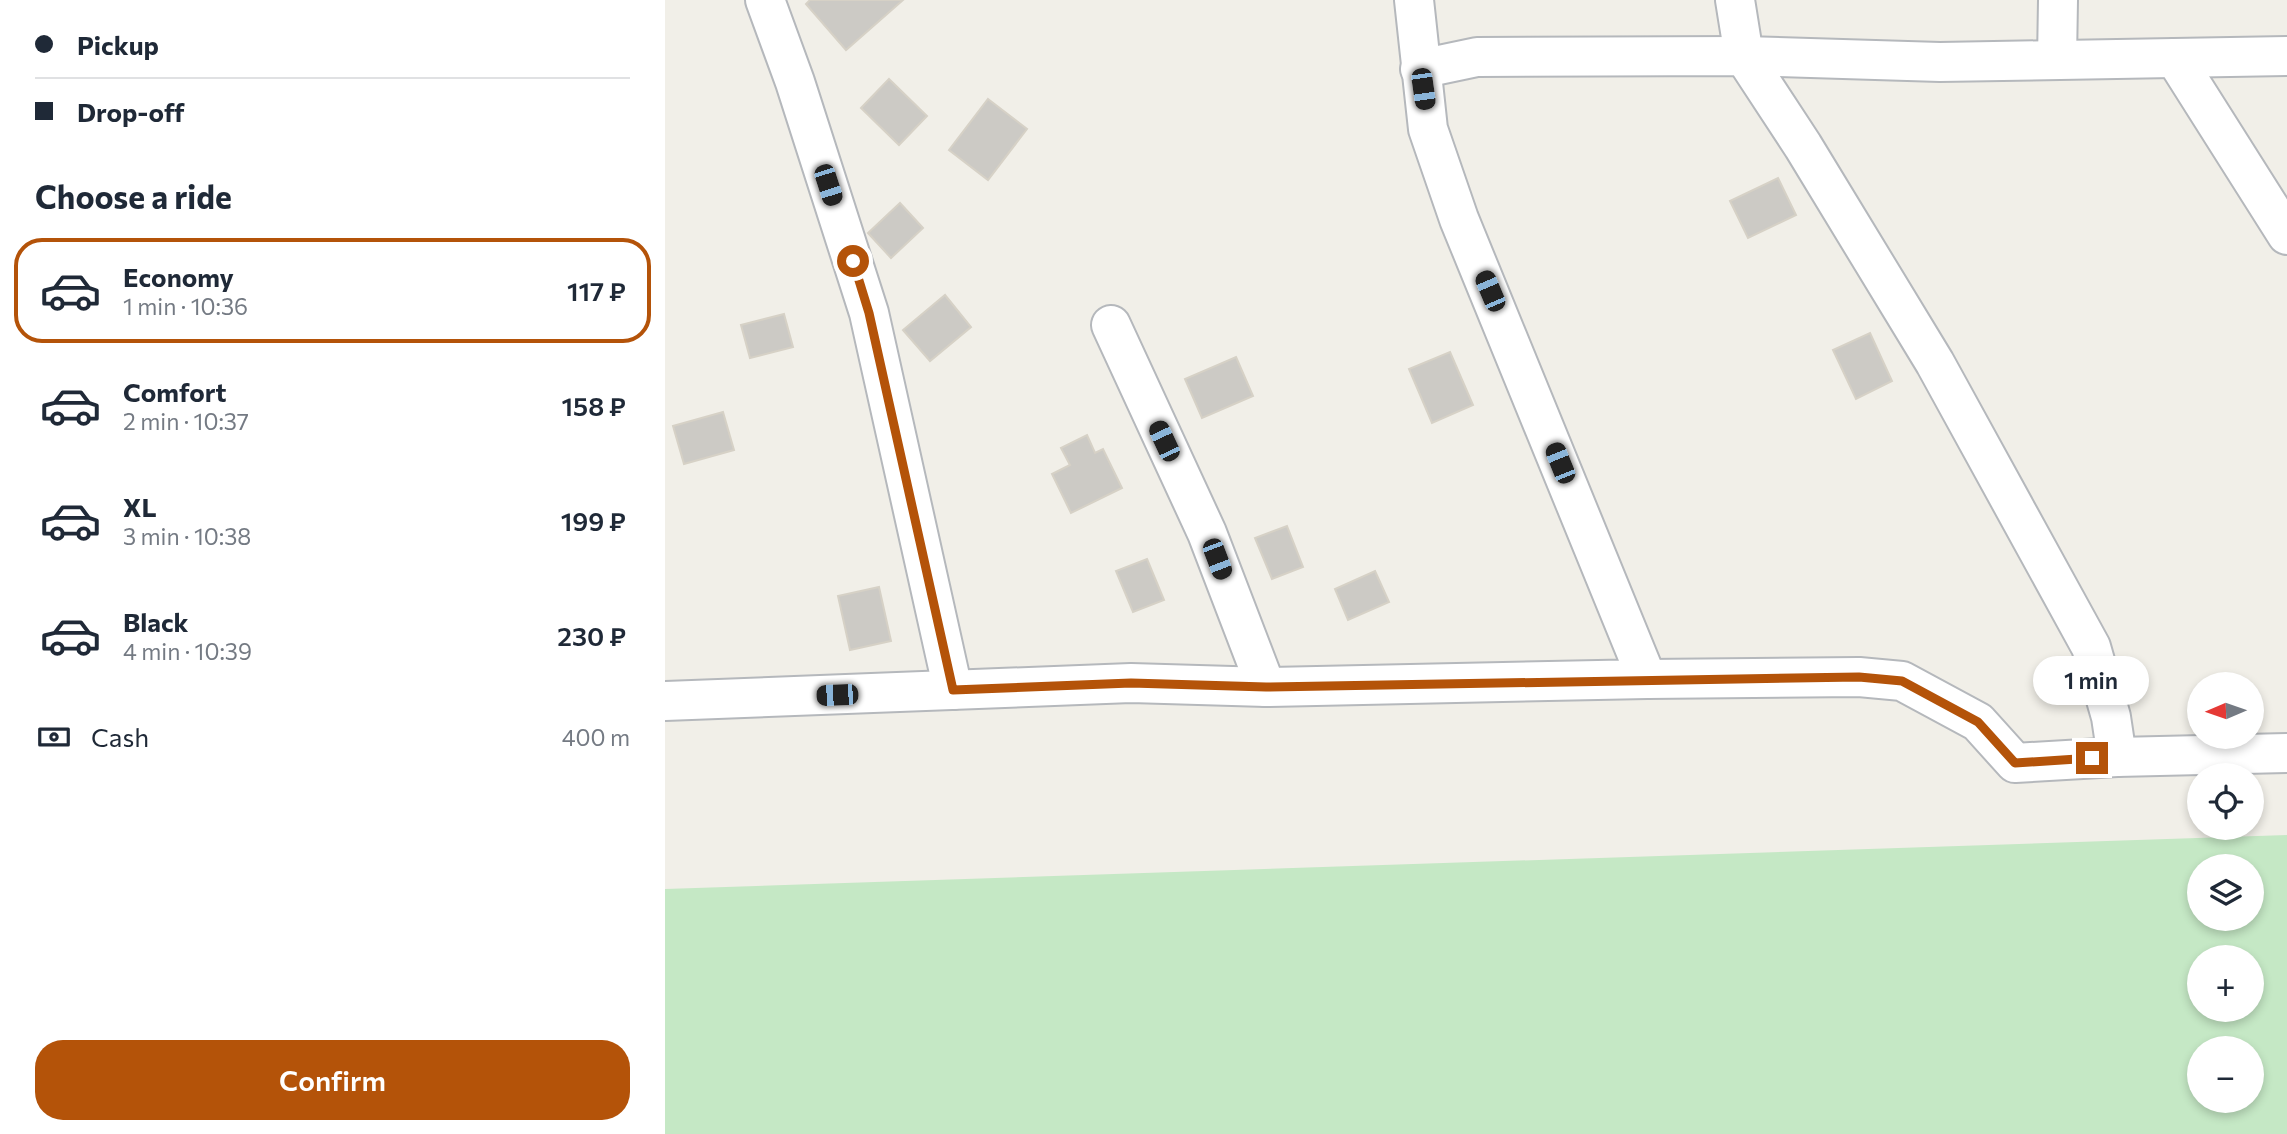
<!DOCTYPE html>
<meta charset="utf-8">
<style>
body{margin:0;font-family:Commissioner,sans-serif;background:#f2f2f3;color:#1f2937;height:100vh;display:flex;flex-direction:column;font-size:26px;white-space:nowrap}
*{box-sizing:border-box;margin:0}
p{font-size:23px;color:#747a83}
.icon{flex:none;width:38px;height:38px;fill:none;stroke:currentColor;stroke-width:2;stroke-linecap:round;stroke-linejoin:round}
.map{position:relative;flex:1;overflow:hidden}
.drawer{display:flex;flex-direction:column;background:#fff;width:665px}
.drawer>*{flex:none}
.top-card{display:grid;align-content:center;height:154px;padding:0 35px;background:#fff}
.needle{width:46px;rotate:268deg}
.fabs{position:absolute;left:1522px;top:672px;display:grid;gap:14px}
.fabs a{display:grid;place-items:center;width:77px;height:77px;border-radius:50%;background:#fff;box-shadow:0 4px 10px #0003;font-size:35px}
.end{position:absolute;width:32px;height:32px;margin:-16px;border:9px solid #b45309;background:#fff;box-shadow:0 0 0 4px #fff}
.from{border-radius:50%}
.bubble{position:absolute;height:49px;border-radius:24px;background:#fff;box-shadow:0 4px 10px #0003;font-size:23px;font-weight:600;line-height:49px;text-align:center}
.car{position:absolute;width:21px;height:42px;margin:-21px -10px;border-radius:9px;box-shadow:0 0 5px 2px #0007;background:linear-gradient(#222 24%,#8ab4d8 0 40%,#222 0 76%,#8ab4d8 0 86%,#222 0)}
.top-card b{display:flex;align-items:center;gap:24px;height:66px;font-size:26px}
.top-card b+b{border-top:2px solid #e0e1e3}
.top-card i{width:18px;height:18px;background:#1f2937}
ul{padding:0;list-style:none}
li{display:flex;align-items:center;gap:21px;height:105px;margin:0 14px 10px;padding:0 21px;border:4px solid transparent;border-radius:28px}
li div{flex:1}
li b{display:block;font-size:26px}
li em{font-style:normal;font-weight:600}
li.current{border-color:#b45309}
li>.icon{width:63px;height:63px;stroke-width:1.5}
h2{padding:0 35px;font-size:32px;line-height:84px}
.pay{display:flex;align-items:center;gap:18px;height:77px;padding:0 35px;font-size:26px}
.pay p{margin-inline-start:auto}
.button{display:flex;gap:14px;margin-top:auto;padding:14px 35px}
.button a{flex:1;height:80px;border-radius:28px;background:#b45309;color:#fff;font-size:28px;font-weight:600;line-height:80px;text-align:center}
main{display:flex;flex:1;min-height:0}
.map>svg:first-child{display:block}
.green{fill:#c5e8c5;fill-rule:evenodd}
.building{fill:#cccac5;stroke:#d6d1c6;stroke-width:2}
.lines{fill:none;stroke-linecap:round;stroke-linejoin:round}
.minor-casing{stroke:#b5b8bc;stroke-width:42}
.minor{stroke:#fff;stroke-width:38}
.route{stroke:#b45309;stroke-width:9}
</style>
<main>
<section class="drawer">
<div class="top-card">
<b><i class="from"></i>Pickup</b>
<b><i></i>Drop-off</b>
</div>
<h2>Choose a ride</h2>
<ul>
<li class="current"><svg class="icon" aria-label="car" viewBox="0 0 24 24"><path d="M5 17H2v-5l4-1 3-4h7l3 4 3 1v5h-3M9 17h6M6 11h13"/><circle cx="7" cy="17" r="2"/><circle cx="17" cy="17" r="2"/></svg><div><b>Economy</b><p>1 min · 10:36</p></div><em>117 ₽</em></li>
<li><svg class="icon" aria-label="car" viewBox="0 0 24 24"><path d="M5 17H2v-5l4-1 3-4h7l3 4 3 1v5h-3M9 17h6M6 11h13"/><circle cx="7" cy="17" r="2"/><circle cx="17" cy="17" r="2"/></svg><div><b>Comfort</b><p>2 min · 10:37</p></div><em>158 ₽</em></li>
<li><svg class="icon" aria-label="car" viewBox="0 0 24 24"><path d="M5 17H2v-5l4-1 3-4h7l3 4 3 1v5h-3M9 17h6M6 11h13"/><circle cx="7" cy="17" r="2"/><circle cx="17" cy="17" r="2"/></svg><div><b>XL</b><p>3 min · 10:38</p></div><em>199 ₽</em></li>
<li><svg class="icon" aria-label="car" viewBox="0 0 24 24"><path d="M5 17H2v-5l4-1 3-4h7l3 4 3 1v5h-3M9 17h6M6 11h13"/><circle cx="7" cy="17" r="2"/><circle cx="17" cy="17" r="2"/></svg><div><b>Black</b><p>4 min · 10:39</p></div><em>230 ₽</em></li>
</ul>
<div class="pay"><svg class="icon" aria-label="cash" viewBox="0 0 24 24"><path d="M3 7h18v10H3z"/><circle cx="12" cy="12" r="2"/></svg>Cash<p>400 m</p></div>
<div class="button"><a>Confirm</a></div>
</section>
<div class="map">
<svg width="1622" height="1134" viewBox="0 0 1622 1134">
<rect width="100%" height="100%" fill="#f1efe8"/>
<path class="green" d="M1622 835V1134H0V889ZM1535 866H1587V919H1535ZM1535 957H1587V1010H1535ZM1535 1048H1587V1101H1535Z"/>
<g class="building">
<path d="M145 0H238L181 50 141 4Z"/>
<path d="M224 79 262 116 234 145 196 108Z"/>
<path d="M323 99 362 129 323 180 284 150Z"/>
<path d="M1113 178 1131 215 1083 238 1065 201Z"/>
<path d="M235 203 258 228 226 258 203 233Z"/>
<path d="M280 295 306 327 265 361 238 330Z"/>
<path d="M119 314 128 347 85 358 76 325Z"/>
<path d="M1205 333 1227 381 1191 399 1168 350Z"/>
<path d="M785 352 808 405 767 423 744 369Z"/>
<path d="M571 357 588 396 537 418 520 379Z"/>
<path d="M58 412 69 450 19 464 8 426Z"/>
<path d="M422 435 430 453 438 449 457 488 406 513 387 474 405 465 396 448Z"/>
<path d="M622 526 638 567 607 579 590 538Z"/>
<path d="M482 559 499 600 468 612 451 571Z"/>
<path d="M710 571 724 602 683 620 670 589Z"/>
<path d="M214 587 226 641 185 650 173 596Z"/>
</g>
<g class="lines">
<defs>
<g id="minor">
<path d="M100 0 130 82 204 313 288 690"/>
<path d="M1070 0 1079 56 1138 146 1270 363 1426 647 1446 717 1452 757"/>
<path d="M1510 58 1622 235"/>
<path d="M1392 60 1393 0"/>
<path d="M755 69 812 57 1079 56 1275 62 1622 56"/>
<path d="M446 325 542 533 601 687"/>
<path d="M982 679 1194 677 1237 681 1313 722 1350 763 1452 757 1622 753"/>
<path d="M0 701 466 683 601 687 982 679 794 219 763 129 749 0"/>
</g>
</defs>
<use href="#minor" class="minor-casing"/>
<use href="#minor" class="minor"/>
</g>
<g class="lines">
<path class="route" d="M188 261 204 313 288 690 466 683 601 687 1194 677 1237 681 1313 722 1350 763 1427 758"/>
</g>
</svg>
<div class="fabs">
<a><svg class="needle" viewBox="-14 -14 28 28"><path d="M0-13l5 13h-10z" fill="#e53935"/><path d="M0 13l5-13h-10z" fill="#747a83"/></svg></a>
<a><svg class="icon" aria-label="locate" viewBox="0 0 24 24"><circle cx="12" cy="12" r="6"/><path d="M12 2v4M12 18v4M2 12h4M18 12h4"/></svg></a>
<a><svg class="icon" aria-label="layers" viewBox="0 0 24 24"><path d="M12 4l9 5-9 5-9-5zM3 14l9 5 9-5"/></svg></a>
<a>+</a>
<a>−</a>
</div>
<i class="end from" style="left:188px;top:261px"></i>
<i class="end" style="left:1427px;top:758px"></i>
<div class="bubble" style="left:1368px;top:656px;width:116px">1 min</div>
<i class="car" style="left:758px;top:89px;rotate:172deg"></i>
<i class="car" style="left:163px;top:185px;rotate:162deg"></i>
<i class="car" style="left:825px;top:291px;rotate:337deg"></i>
<i class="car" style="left:499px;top:441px;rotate:335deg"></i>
<i class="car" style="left:895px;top:463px;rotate:338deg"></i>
<i class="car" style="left:552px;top:559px;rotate:159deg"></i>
<i class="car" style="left:172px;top:695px;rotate:268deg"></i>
</div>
</main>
